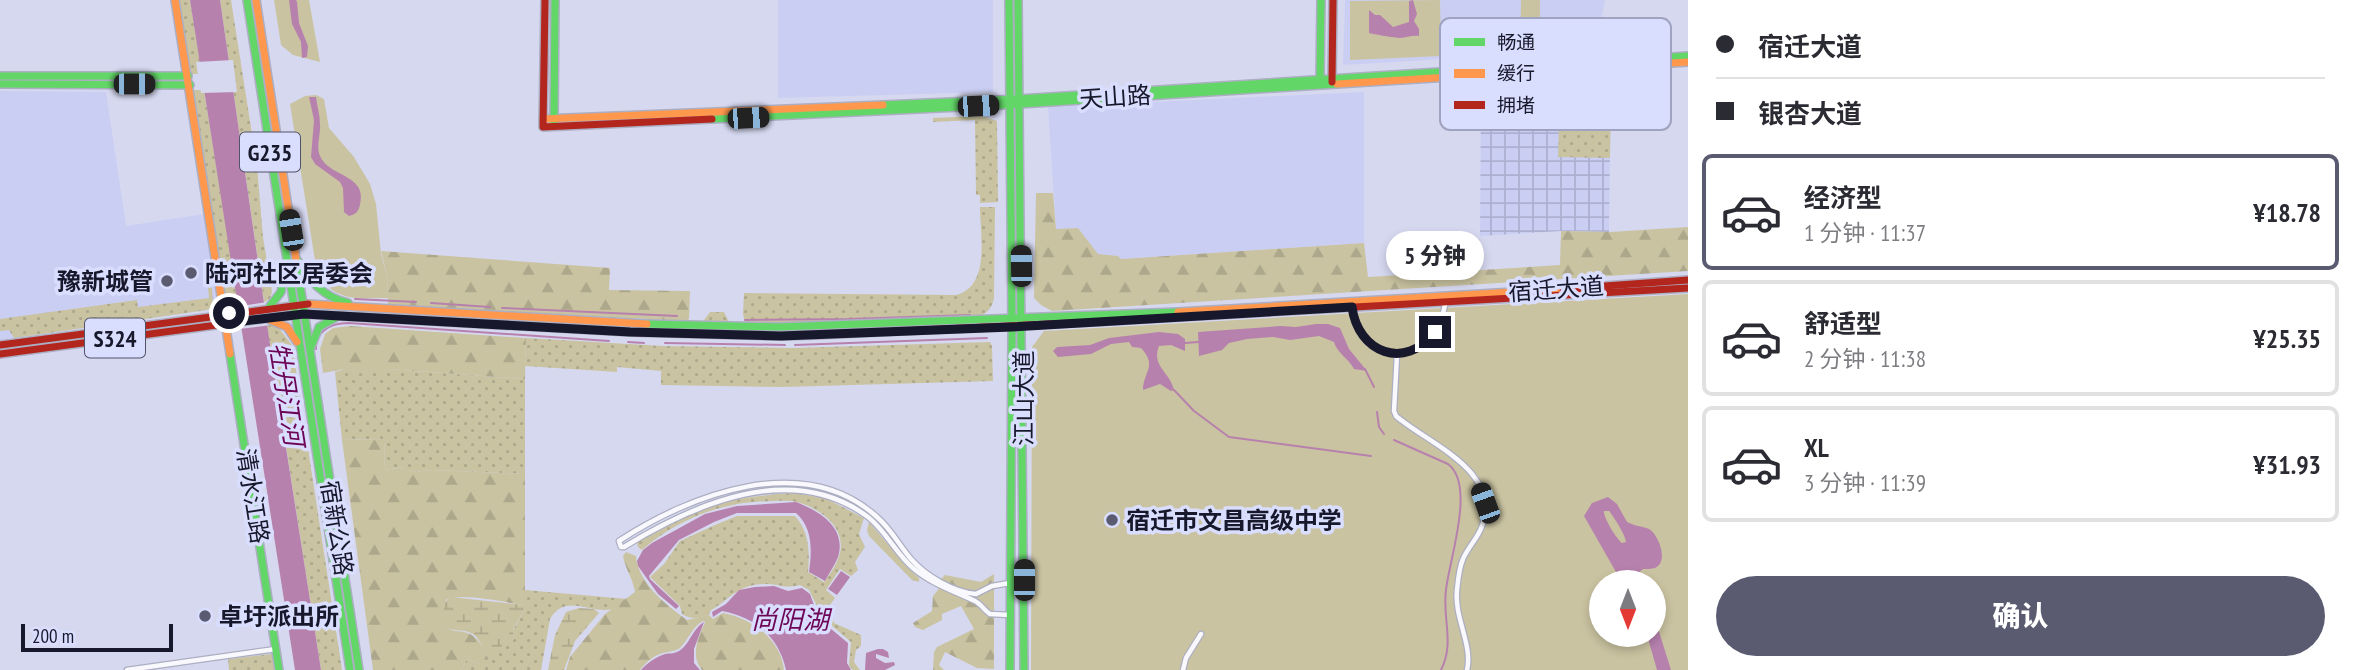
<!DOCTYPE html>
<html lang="zh">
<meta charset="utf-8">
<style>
body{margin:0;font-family:"PT Sans Narrow","Noto Sans SC",sans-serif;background:#f2f2f3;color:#2b2b33;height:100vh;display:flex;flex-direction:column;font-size:26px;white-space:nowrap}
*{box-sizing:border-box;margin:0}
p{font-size:23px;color:#7c7c81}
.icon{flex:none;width:38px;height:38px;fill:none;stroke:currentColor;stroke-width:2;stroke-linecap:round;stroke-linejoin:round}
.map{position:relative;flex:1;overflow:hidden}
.details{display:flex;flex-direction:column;background:#fff;width:665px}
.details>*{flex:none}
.top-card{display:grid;align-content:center;height:154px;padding:0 28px;background:#fff}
.needle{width:46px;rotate:180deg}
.buttons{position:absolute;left:1589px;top:570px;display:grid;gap:14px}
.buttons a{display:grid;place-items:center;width:77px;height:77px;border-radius:50%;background:#fff;box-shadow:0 4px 10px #0003;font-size:35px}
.scale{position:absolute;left:21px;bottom:18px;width:152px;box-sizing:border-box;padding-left:7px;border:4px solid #17182b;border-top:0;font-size:19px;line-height:24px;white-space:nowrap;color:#17182b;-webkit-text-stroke:5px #dadefe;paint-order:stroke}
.end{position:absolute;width:32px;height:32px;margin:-16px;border:9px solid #17182b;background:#fff;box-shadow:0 0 0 4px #fff}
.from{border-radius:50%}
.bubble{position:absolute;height:49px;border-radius:24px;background:#fff;box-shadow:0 4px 10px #0003;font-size:23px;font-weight:800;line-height:49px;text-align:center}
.car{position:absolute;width:21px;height:42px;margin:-21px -10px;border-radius:9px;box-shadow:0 0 5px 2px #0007;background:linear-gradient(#222 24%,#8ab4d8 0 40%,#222 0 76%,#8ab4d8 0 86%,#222 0)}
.top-card b{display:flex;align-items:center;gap:24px;height:66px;font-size:26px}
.top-card b+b{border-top:2px solid #e1e1e2}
.top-card i{width:18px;height:18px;background:#2b2b33}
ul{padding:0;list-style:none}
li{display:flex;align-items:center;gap:21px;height:116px;margin:0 14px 10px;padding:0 14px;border:4px solid #e1e1e2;border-radius:10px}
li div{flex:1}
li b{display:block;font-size:26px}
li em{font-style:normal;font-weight:800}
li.current{border-color:#5a5b70}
li>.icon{width:63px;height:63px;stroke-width:1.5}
.primary-button{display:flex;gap:14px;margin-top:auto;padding:14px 28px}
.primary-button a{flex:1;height:80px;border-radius:42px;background:#5a5b70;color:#fff;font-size:28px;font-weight:800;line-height:80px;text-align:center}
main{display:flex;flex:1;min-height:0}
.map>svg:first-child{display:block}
.built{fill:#cacef3}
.industrial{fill:url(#industrial-grid)}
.grass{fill:url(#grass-dots)}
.forest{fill:url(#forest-firs)}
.wetland{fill:url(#wetland-marsh)}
.park{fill:#cac3a1;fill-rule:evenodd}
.water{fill:#b781ae;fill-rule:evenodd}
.pier{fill:#d6d8f0}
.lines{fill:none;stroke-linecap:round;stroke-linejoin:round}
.stream{stroke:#b781ae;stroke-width:2}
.street-casing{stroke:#acaec2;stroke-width:7}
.fast-casing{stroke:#acaec2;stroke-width:10}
.slow-casing{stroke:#acaec2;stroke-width:10}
.jam-casing{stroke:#acaec2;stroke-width:10}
.street{stroke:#f9f9fd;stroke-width:4.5}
.fast{stroke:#63d668;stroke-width:7}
.slow{stroke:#ff974d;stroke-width:7}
.jam{stroke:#b3261e;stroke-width:7}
.route{stroke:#17182b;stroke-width:9}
.poi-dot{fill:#5a5b70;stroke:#dadefe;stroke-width:2.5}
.labels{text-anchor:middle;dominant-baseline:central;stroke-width:7;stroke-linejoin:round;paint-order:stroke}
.shield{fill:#dadefe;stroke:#52536a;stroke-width:2}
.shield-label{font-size:23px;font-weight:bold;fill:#17182b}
.street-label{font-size:24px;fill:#17182b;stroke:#dadefe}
.poi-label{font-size:24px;font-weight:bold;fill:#17182b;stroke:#dadefe;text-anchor:start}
.water-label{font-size:26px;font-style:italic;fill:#6c0556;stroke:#dadefe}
.key{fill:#dadefe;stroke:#a0a3bf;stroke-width:2}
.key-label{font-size:19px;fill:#17182b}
</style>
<main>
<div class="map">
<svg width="1688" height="670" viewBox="0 0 1688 670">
<defs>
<pattern id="industrial-grid" width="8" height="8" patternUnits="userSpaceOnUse" patternTransform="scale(1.75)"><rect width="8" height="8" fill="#cacef3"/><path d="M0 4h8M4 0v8" fill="none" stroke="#adb0d0"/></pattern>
<pattern id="grass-dots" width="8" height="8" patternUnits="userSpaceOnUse" patternTransform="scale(1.75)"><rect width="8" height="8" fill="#cac3a1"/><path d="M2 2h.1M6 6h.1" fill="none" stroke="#ada78b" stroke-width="1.8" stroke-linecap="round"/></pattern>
<pattern id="forest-firs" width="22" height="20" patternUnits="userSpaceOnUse" patternTransform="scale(1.75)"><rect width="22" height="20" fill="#cac3a1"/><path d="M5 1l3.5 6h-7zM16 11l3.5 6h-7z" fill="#ada78b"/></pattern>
<pattern id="wetland-marsh" width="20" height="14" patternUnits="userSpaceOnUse" patternTransform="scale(1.75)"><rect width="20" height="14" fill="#cac3a1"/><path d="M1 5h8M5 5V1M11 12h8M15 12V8" fill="none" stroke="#ada78b"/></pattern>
</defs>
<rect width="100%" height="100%" fill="#d6d8f0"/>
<g class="built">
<path d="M778 0H993V92L778 98Z"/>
<path d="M1345 0H1605L1595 50 1343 65Z"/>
<path d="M0 91 106 92 126 226 204 214 216 300 213 307 207 310 0 340Z"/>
<path d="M1364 92V243L1121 259 1118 256 1098 255 1078 228 1056 229 1048 107Z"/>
</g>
<path class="industrial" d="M1611 74 1609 232 1561 231 1480 236 1481 84 1589 78 1590 76Z"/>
<g class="grass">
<path d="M178 0H190L202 74H190Z"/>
<path d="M220 0H231L257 166 263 237 272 292 270 299 264 302Z"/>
<path d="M1611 88 1610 158 1558 157 1560 92Z"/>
<path d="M192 90H204L239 306 226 307Z"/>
<path d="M981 116 997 121 998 202 980 203V195H976L975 120 933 122V118Z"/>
<path d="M980 207H995L994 298C992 309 987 313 977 317L832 323H745L743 314 744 293 956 295C991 286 980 235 980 207Z"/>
<path d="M208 287 212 288 213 307 207 310 14 338 9 330 0 331V319L137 300 138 307 209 298Z"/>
<path d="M710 312H724L729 322 704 323V320Z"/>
<path d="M276 324 291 344 293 351 342 670H321L267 325Z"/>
<path d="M526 338 663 346 793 348 990 342 992 346 993 381 783 387 661 385V371L617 367V372L525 366Z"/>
<path d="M345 369H388L525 379V474L432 470 412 472 403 467 384 470 385 439 342 440 335 372Z"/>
<path d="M794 493 825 498 864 518 859 534 865 547 855 562 858 570 851 576 840 569 826 590 835 598 827 609 832 615 834 623 861 635V646L856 650 854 662 860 670H853L849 666 851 642 823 618 809 590 800 585C784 589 780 584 766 584 737 584 732 598 710 611L709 615C699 618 691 620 682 614L680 606 650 577 664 564 680 541 715 525 737 516H795C809 531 810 552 808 572L824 582C829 575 835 567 838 559 850 530 822 509 797 502 787 499 744 502 733 505 700 511 667 528 642 550L638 547 637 543C681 506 739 496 794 493Z"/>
<path d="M525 590 627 599C623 602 617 608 613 609 591 615 566 592 550 619L541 670H461L467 659 479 664H488V658H493L501 645 514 639 513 630 525 609Z"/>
<path d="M272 654 275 670H229L228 659Z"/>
</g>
<g class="forest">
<path d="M1036 193H1053L1056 229 1078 228 1098 254 1118 256 1121 259 1364 243 1368 277 1560 265 1561 231 1610 232 1688 227V271L1052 311 1041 305 1034 298Z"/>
<path d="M381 251 610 268 609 290 690 291 689 319 686 321 388 305 387 276Z"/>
<path d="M350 326 526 338 525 379 388 369H345L323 373 320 349 325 334 333 328Z"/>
<path d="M385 439 384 470 404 467 412 472 432 470 525 474V605C507 603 460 592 446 600 437 652 466 614 483 648 486 655 489 656 488 664H479L467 659 461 670H373L342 440Z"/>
<path d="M869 522 908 568 919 578V582L912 580 869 536 867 530Z"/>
<path d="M626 552 636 556C638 583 666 605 687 620L709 615 713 619 723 613C751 618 781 639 784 670H702C690 656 698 638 705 622L703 621C692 627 689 639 680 648 674 652 670 651 663 653 653 656 646 662 640 670H566L570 657 605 614 635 592C633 579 625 568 623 556Z"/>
<path d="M994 574V669L977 668 945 652 939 665 944 670H933L934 652 937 647 974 629 961 606 942 614V620L923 630 915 627 913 623 932 611 933 596 938 590 939 581 945 575 981 582Z"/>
</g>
<g class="wetland">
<path d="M451 597 525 605V609L513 629 514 639 502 645 500 651 493 659 488 658C483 651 481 639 473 634 458 625 442 639 444 612 444 604 444 602 451 597Z"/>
<path d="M579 608 594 609 599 613 575 641 564 670H548L555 635 566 612Z"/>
</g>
<g class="park">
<path d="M274 0H309L320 62 293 55 281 45Z"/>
<path d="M1440 0 1441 56 1350 60V1Z"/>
<path d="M1521 0H1540V48H1520Z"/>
<path d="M316 95 324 99 329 128 354 157 370 184 376 204 381 254 387 276 388 298C357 298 336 303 317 273L290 104 305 96Z"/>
<path d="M1688 294V670H1031L1032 347 1044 331ZM1601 583H1654V635H1601Z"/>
</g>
<g class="water">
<path d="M190 0H220L273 365 321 670H295Z"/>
<path d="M289 0H296L297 2 299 23 308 46 307 57 302 58 301 42 292 24Z"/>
<path d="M1413 0 1417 14 1414 21 1419 29V36C1411 35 1407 38 1400 38 1396 38 1372 34 1369 33V10L1375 15H1380L1393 27 1409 22V1Z"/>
<path d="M309 97H316C317 106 320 115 320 124 321 135 315 148 321 158 331 177 368 175 360 205 358 212 356 214 349 216L344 212 343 188 340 182 315 164 311 157 314 120Z"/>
<path d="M1316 324H1328L1340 328 1349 349 1367 371 1354 369C1349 359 1337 353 1334 342L1319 336 1290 340 1273 337 1247 339 1229 343 1222 350 1199 356 1198 332 1281 326 1296 327Z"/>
<path d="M1159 332 1178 334 1185 339V351L1171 345 1159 346C1151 366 1170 372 1174 390L1171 391 1160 384 1143 390C1143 372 1158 366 1141 348L1132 347 1129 342 1111 344 1091 354 1058 357 1053 351 1057 347 1090 345 1109 338Z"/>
<path d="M1608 497 1617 504 1627 522C1634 526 1642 526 1649 529 1659 535 1669 562 1655 568 1653 569 1645 569 1643 569 1636 574 1631 583 1620 579L1584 516 1592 503ZM1604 511H1609C1614 517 1626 536 1626 542L1622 543C1616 538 1603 517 1604 511Z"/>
<path d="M796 502C819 511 847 527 838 557 835 565 829 573 825 581L809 572C812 551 813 528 796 513H737L714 522 679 540 649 576 650 579 679 606 676 609 658 594 638 566 637 561 643 550 652 543 705 514 737 506Z"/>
<path d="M841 571 850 577 837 595 828 589Z"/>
<path d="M774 586 788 591 802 588 810 594 819 619 848 643 847 663 851 670H786C779 637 755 617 722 611L713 617 712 612 726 604 739 590 755 587Z"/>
<path d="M704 622 694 649V663L700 670H641C647 663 656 657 665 654 669 653 673 654 677 652 689 647 692 629 704 622Z"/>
<path d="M1656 622 1671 670H1657L1647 635H1654V623Z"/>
<path d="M878 649H883L888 652 889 658 876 654V658L885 663 894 662 895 665 885 670H865L866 653Z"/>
</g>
<g class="pier">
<path d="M233 60 237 92 201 93 196 62Z"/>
<path d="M268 302 271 325 239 329 235 307Z"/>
</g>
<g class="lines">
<g class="stream">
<path d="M355 299 416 302"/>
<path d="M431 303 490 307"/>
<path d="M502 308 677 316"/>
<path d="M745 320 849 319 970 315"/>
<path d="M318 337C326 326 336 323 349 323L609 341"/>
<path d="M628 342 644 343"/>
<path d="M665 343 785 345"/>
<path d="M1185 343 1198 342"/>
<path d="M795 345 987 338"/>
<path d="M316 349V342"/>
<path d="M1365 369 1374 387"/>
<path d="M1174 390 1194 411 1229 437 1371 456"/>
<path d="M1377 412 1379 427 1384 434"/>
<path d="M1394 440 1448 464C1476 485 1449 560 1446 590 1442 618 1455 643 1441 670"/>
</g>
<defs>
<g id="street">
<path d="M1352 307C1360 372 1435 369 1446 300"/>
<path d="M1397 355 1394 411 1396 416C1427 443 1503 471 1482 526 1478 538 1468 547 1463 559 1459 568 1458 580 1457 590 1454 618 1473 645 1467 670"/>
<path d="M1010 583 992 586 976 594C953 592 926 576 911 559 899 545 891 529 877 517 804 450 689 495 619 541L621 547H624C694 504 792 460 868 517 886 531 896 554 914 569 932 584 954 591 975 601 981 604 985 611 990 614L1010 615"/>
<path d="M127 670 276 649"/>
<path d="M1183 670 1186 658 1201 634"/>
</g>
<g id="fast">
<path d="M247 0 350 670"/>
<path d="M1009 0 1012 327 1010 670"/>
<path d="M1018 0 1024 670"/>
<path d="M0 76H188"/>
<path d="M1320 82 1321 0"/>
<path d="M0 84 190 85"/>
<path d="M883 105 1018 99 1688 56"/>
<path d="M712 119 1002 105 1337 84"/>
<path d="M554 122 555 0"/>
<path d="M296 259 359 670"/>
<path d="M298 261C310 282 324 297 348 303"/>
<path d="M270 306 281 292 286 263"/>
<path d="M277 317 304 314 630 332 781 336 814 335"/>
<path d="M647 324 779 327 1178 312"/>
<path d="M311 347 319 327 335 318"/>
<path d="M230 354 279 670"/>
</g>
<g id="slow">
<path d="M175 0 230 354"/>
<path d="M256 0 296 259"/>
<path d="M1337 84 1688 62"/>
<path d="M543 119 883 105"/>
<path d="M308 304 647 324"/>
<path d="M1178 312 1563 289"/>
<path d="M270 320 287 327 297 342"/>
<path d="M1092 322 1320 309"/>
</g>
<g id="jam">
<path d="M545 0 543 127 712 119"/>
<path d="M1332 82 1333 0"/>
<path d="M1563 289 1688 280"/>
<path d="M1320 309 1688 288"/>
<path d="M814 335 1092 322"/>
<path d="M0 345 308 304"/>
<path d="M0 354 277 317"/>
</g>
</defs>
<use href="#street" class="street-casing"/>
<use href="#fast" class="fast-casing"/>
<use href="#slow" class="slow-casing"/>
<use href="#jam" class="jam-casing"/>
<use href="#street" class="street"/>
<use href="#fast" class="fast"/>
<use href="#slow" class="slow"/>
<use href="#jam" class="jam"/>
</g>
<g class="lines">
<path class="route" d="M229 313 225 314 226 323 304 314 630 332 781 336 1012 327 1352 307C1358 353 1405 371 1435 332"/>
</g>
<g class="poi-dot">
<circle cx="191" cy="273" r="7"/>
<circle cx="167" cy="281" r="7"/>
<circle cx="1112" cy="520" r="7"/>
<circle cx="205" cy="616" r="7"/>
</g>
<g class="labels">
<g class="shield">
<rect x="240" y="132.5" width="60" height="39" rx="5"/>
<rect x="85" y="318.5" width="60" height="39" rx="5"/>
</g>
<g class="shield-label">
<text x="270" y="152">G235</text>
<text x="115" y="338">S324</text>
</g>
<g class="street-label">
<text transform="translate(1115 97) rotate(-4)">天山路</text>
<text transform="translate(1556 289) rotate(-4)">宿迁大道</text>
<text transform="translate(1023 398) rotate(-90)">江山大道</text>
<text transform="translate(253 496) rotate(81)">清水江路</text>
<text transform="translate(337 528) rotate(81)">宿新公路</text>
</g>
<g class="poi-label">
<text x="205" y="273">陆河社区居委会</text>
<text x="153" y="281" text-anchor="end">豫新城管</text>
<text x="1126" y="520">宿迁市文昌高级中学</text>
<text x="219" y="616">卓圩派出所</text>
</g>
<g class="water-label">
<text transform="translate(287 394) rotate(81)">牡丹江河</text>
<text x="790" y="619">尚阳湖</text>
</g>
</g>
<rect x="1440" y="18" width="231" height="112" rx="10" class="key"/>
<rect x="1454" y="38" width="31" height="8" fill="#63d668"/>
<rect x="1454" y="69" width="31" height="9" fill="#ff974d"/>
<rect x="1454" y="101" width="31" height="8" fill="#b3261e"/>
<g class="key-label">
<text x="1497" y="49">畅通</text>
<text x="1497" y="80">缓行</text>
<text x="1497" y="112">拥堵</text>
</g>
</svg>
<div class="buttons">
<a><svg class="needle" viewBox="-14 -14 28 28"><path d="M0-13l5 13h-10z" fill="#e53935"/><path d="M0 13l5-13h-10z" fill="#7c7c81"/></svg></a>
</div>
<div class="scale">200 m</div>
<i class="end from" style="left:229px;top:313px"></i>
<i class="end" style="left:1435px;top:332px"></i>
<div class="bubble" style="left:1386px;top:231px;width:98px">5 分钟</div>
<i class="car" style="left:134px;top:84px;rotate:90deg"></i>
<i class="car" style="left:978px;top:106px;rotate:87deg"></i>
<i class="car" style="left:748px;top:118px;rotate:87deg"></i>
<i class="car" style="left:291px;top:230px;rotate:351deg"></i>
<i class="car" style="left:1021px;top:266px;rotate:359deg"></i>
<i class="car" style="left:1485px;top:503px;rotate:340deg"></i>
<i class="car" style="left:1024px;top:580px;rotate:0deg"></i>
</div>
<section class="details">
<div class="top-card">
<b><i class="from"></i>宿迁大道</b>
<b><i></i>银杏大道</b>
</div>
<ul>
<li class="current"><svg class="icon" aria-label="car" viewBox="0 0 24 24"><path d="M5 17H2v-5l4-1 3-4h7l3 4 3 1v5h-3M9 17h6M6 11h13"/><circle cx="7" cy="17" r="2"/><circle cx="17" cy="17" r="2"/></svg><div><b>经济型</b><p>1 分钟 · 11:37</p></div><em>¥18.78</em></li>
<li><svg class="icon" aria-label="car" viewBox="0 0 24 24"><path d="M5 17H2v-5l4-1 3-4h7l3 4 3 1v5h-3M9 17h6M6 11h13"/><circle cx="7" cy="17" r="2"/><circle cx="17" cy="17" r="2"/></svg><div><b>舒适型</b><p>2 分钟 · 11:38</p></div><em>¥25.35</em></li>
<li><svg class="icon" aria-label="car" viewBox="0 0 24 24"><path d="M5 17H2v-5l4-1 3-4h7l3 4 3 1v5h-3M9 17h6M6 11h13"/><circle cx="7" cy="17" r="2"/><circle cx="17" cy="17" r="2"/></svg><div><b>XL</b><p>3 分钟 · 11:39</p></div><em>¥31.93</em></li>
</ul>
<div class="primary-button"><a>确认</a></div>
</section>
</main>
